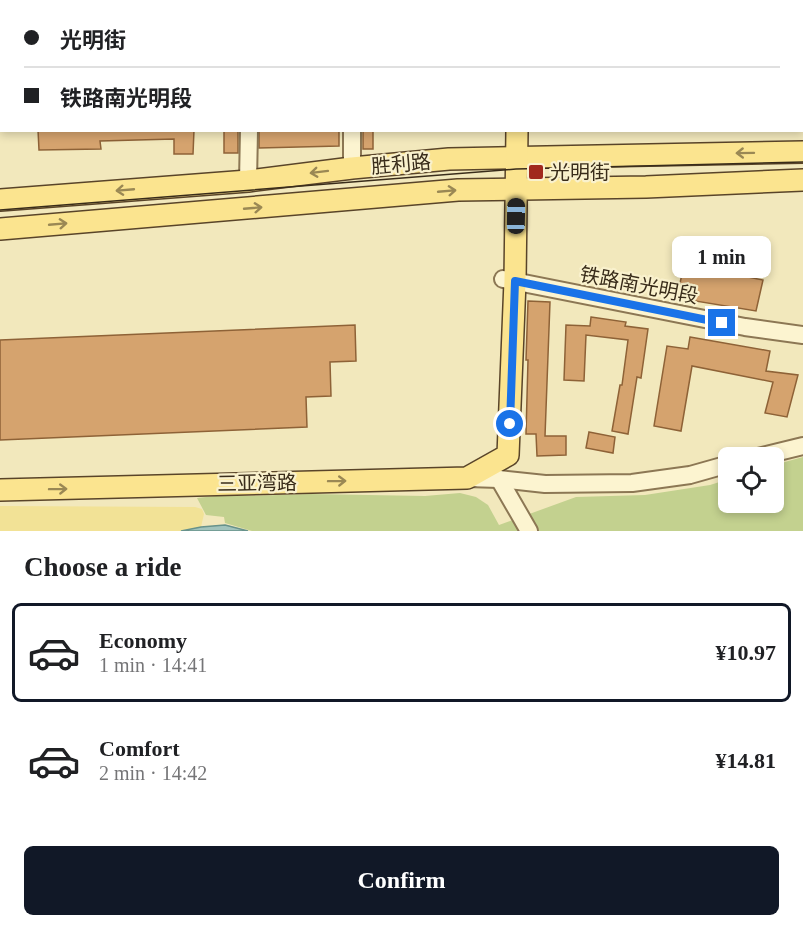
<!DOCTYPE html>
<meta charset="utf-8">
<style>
body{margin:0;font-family:"Times New Roman","Noto Sans SC",serif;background:#f2f2f2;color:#202124;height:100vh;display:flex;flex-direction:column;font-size:22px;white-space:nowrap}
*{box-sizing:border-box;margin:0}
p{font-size:20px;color:#757577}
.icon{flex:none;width:33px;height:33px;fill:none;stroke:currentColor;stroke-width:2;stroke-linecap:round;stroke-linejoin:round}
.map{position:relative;height:531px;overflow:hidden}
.panel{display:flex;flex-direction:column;background:#fff;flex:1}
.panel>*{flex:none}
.guide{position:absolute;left:0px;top:0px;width:804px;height:132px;box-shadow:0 3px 9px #0003;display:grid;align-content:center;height:132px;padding:0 24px;background:#fff}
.controls{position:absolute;left:718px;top:447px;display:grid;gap:12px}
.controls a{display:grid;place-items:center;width:66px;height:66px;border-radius:9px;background:#fff;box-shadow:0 3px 9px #0003;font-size:30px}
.end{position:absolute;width:27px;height:27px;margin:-14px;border:8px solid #1a73e8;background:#fff;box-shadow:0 0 0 3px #fff}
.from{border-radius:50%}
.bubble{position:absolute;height:42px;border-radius:9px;background:#fff;box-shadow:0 3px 9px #0003;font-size:20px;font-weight:700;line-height:42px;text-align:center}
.car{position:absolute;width:18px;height:36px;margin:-18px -9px;border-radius:8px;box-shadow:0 0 4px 2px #0007;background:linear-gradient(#222 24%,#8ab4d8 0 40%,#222 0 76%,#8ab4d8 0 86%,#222 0)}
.guide b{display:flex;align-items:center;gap:21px;height:57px;font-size:22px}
.guide b+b{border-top:2px solid #e0e0e0}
.guide i{width:15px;height:15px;background:#202124}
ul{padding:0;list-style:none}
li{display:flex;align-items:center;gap:18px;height:99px;margin:0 12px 9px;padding:0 12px;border:3px solid transparent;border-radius:9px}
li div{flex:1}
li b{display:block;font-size:22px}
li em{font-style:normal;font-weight:700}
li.active{border-color:#111827}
li>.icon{width:54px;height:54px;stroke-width:1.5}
h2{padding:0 24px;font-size:27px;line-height:72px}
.cta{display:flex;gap:12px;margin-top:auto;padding:12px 24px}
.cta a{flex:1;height:69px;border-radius:9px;background:#111827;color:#fff;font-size:24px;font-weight:700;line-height:69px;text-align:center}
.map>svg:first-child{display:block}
.green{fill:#c3d18f}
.sand{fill:#f2e296}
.water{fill:#a1c3bc;stroke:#67928b;stroke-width:1.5}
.building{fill:#d5a36e;stroke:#8e6237;stroke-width:1.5}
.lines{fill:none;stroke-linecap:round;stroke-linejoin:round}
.minor-casing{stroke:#8c7754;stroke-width:20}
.major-casing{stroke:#594429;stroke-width:24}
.minor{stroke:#fcf4d0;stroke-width:16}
.major{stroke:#fbe48f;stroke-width:21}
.tram{stroke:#392c1a;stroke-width:1.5}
.oneway{stroke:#9a8854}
.route{stroke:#1a73e8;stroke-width:8}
.poi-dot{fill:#a1291d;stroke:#f9f1cd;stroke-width:2}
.labels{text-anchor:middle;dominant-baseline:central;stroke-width:4.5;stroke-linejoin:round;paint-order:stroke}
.street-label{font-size:20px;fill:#392c1a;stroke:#f9f1cd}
.poi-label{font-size:20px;fill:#392c1a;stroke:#f9f1cd;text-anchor:start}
</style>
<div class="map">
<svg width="803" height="531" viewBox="0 0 803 531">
<rect width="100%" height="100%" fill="#f2e8bc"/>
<path class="green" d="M803 457V531H252L225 523 224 517 206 515 197 498 224 495 249 496 311 494 425 496 460 493 476 497 488 505 499 525 576 497 645 495 710 485 729 479V502H774V465Z"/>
<path class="sand" d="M0 506 195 507 202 509 204 514 201 527 181 531H0Z"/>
<path class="water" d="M225 525 248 531H181L201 527Z"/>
<g class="building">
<path d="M38 130H194L193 154H174V139L100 141 101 149 39 150Z"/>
<rect x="224" y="130" width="14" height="23"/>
<path d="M259 130H339V146L259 148Z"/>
<rect x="363" y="130" width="10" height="19"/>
<path d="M684 264 763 280 756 311 677 298Z"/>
<path d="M528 301 550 302 545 436H566V455L537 456 536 434H526L528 360H526Z"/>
<path d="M591 317 626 322 625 326 648 329 641 378 637 377 628 434 612 431 620 385H622L628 340 586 335 584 381 564 380 566 325 590 326Z"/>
<path d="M355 325 356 361 330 362 331 396 306 397 307 427 0 440V340Z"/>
<path d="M690 337 770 351 766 371 798 375 787 417 765 413 773 382 692 366 681 431 654 426 667 346 688 349Z"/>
<path d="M589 432 615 437 613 453 586 448Z"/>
</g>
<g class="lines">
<defs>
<g id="minor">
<path d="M250 0V2"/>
<path d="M351 0V2"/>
<path d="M352 130V168"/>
<path d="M248 181 249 130"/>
<path d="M503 279 745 327 803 335"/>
<path d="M754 458 803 446"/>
<path d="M467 478 499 479 545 484 632 483 690 475 729 464"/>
<path d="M499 479 529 531"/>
</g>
<g id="major">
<path d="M516 0V2"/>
<path d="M0 200 248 181 352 168 449 159 803 152"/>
<path d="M0 229 458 190 646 187 803 180"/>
<path d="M0 490 467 478 508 455 515 281 517 130"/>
</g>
</defs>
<use href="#minor" class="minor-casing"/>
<use href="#major" class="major-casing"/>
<use href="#minor" class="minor"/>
<use href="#major" class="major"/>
<path class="tram" d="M0 210 516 169 803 162"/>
</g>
<defs><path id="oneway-shaft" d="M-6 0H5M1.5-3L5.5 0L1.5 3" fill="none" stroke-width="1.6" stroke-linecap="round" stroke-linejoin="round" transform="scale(1.5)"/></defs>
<g class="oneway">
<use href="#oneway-shaft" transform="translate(745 153) rotate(179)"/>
<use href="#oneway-shaft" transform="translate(319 172) rotate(173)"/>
<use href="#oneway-shaft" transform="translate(125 190) rotate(175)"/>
<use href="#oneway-shaft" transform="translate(447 191) rotate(-5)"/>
<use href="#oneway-shaft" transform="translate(253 208) rotate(-5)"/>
<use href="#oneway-shaft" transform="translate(58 224) rotate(-5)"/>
<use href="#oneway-shaft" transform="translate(337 481) rotate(-1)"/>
<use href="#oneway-shaft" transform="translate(58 489) rotate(-1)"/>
</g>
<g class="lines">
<path class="route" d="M510 424 515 281 722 323"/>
</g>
<rect class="poi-dot" x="528" y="164" width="16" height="16" rx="3"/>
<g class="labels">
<g class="street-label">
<text transform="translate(401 164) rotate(-5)">胜利路</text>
<text transform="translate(639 285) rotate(11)">铁路南光明段</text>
<text transform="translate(257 483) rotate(-1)">三亚湾路</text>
</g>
<g class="poi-label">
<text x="550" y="172">光明街</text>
</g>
</g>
</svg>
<div class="controls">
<a><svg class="icon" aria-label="locate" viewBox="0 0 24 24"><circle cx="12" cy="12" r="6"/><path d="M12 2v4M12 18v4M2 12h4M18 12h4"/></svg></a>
</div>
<i class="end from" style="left:510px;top:424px"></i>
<i class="end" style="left:722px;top:323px"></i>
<div class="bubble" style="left:672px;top:236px;width:99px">1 min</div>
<i class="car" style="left:516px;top:216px;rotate:1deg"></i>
<div class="guide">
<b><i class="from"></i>光明街</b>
<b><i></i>铁路南光明段</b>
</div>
</div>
<section class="panel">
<h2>Choose a ride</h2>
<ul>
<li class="active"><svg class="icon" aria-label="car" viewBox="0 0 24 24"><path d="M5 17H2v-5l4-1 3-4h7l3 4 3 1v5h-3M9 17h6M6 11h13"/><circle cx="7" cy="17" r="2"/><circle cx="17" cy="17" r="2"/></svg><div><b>Economy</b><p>1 min · 14:41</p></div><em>¥10.97</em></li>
<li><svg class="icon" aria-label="car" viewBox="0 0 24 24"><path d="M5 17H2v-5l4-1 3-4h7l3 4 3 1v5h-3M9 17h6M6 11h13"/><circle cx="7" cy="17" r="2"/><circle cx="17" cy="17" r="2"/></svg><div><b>Comfort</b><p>2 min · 14:42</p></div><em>¥14.81</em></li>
</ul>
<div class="cta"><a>Confirm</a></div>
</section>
